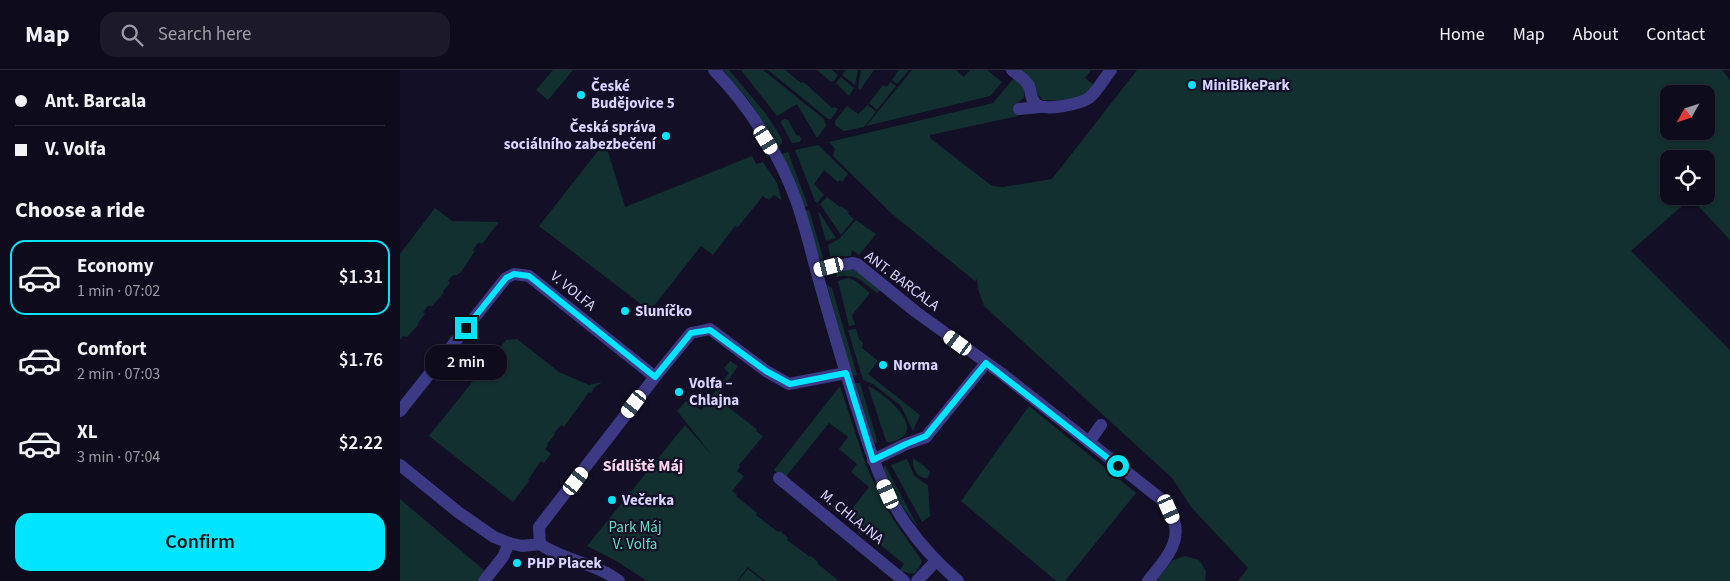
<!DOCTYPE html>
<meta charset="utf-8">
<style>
body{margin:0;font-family:"Source Sans 3",sans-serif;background:#1c1929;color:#f1f3f6;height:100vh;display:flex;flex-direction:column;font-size:19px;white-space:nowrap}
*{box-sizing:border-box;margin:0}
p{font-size:16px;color:#9b9ba3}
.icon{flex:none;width:28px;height:28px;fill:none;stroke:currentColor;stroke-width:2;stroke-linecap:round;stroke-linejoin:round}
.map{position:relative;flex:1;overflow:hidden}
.sheet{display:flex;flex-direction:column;background:#0e0b1c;width:400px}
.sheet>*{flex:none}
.banner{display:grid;align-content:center;height:110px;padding:0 15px;background:#0e0b1c}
.needle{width:32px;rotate:230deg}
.buttons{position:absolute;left:1260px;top:15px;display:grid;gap:10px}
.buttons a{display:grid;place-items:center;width:55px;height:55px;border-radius:10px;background:#0e0b1c;box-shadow:0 1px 4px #0004,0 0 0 1px #2e2b3b;font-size:25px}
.end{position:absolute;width:22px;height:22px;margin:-11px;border:6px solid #00e5ff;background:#111;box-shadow:0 0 0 2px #111}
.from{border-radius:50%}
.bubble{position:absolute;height:35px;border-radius:15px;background:#0e0b1c;box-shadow:0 1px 4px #0004,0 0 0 1px #2e2b3b;font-size:16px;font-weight:600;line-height:35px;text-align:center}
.car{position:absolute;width:15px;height:30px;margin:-15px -8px;border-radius:6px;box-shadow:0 0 4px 1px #0007;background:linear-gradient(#fff 24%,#345 0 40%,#fff 0 76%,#345 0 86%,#fff 0)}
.banner b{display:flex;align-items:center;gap:18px;height:48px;font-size:19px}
.banner b+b{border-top:1px solid #2e2b3b}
.banner i{width:12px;height:12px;background:#f1f3f6}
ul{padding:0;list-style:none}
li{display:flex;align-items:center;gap:15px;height:75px;margin:0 10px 8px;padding:0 5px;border:2px solid transparent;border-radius:15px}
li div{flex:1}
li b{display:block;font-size:19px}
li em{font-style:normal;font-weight:600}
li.on{border-color:#00e5ff}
li>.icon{width:45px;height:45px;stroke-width:1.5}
h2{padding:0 15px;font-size:22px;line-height:60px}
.button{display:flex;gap:10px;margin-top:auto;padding:10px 15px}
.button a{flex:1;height:58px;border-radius:15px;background:#00e5ff;color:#111;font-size:20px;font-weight:600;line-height:58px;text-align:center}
header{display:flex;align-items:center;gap:30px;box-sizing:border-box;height:70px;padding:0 25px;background:#0e0b1c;border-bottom:1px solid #2e2b3b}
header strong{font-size:24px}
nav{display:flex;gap:28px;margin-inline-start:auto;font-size:18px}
.search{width:350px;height:45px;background:#1c1929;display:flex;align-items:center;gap:12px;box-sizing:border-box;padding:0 18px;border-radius:15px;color:#9b9ba3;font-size:19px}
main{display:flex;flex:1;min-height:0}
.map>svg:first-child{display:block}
.green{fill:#12302f;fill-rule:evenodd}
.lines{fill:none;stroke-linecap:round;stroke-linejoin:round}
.minor{stroke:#3d3a85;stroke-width:12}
.route{stroke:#00e5ff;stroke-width:6}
.poi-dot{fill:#00e5ff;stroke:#130f26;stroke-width:2}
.labels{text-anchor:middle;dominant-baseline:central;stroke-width:4.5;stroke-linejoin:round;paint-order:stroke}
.poi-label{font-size:15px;font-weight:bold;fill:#d9d4ff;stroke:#130f26;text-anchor:start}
.street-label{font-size:15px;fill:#d9d4ff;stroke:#130f26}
.park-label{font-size:15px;fill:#5fe0c0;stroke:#130f26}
.neighbourhood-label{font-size:16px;font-weight:bold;fill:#ffd6f0;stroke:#130f26}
</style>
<header>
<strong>Map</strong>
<div class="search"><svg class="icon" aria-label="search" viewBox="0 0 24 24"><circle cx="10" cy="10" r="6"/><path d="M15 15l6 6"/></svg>Search here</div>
<nav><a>Home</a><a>Map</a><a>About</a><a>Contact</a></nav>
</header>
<main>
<section class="sheet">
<div class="banner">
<b><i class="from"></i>Ant. Barcala</b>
<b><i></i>V. Volfa</b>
</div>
<h2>Choose a ride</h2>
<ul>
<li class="on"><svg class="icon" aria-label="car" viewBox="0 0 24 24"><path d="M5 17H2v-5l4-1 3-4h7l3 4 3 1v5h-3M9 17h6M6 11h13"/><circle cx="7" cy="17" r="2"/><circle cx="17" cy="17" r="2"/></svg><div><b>Economy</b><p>1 min · 07:02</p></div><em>$1.31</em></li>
<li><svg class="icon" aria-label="car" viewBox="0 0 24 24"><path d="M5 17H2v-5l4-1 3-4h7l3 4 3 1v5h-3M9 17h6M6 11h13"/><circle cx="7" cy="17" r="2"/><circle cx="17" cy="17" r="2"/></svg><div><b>Comfort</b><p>2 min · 07:03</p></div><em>$1.76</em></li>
<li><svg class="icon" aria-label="car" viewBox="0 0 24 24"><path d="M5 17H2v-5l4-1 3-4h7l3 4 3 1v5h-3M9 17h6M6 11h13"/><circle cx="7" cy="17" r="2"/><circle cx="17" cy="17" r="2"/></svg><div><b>XL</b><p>3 min · 07:04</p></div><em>$2.22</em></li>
</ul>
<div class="button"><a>Confirm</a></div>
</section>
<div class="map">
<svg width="1330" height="511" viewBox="0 0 1330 511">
<rect width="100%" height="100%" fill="#130f26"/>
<g class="green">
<path d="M153 0H173L148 30 136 20Z"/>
<path d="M323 0H329L366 44 382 69V73L379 77 347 28Z"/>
<path d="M341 0H363L424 49 426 56 417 68 397 34 377 46Z"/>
<path d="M368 0H385L401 13 403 12 407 15 432 38 434 37 438 39 431 49H428Z"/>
<path d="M417 0H432L438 5 434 11 431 12Z"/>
<path d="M446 0H458L455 15 442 5Z"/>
<path d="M461 0H474L460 20 458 18Z"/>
<path d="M499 0H509L497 14 492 10Z"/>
<path d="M512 0H556L564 7 570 0H587L602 12 590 26 466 56Z"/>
<path d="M621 0H691L685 8 695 16 681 28 660 31 643 30 636 23Z"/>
<path d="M737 0H1322L1330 10V170L1291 128 1231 181 1330 280V511H838L848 498 791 437 772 408 584 236 578 219 577 209 575 211 492 144 433 86 435 79 429 72 593 33 614 8 624 17V28L617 33 618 46 530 65V68L592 116 603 117 652 109ZM1269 24H1306V61H1269ZM1269 89H1306V126H1269Z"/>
<path d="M441 7 454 18 449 26 436 13Z"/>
<path d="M491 12 496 16 477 40 469 33 483 15 486 17Z"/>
<path d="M468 35 476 42 464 57 444 61 435 55V51L447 36 458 44Z"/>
<path d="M385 49 388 50 397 66 399 65 401 69 400 72 392 73 381 53 382 50Z"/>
<path d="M205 72 225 137 352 86 356 94 363 92 377 113 382 131 374 125 369 130 363 126 338 157 335 156 313 185 301 176 250 241 139 156Z"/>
<path d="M418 75 448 104 442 112 440 110 438 112 424 100 414 114 424 125 417 133 415 131 395 80Z"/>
<path d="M388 82 408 136 404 137 382 84Z"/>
<path d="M427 127 440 137 441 136 449 142 448 144 454 149 441 165 420 134Z"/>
<path d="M35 138 52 151 99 152 82 174 80 172 77 174 73 180 75 181 61 202 57 205H53L48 211 50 213 43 221 44 223 32 236H28L23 242 25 244 18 253 19 254 7 267 3 266 0 270V184Z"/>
<path d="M409 140 423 187V191L418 186 405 141Z"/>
<path d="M418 142H419L436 168 426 171Z"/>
<path d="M456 150 476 164 459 185 452 180 451 186H430L428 175 439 169Z"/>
<path d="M453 198 481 219 477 223C462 212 457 202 436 207L437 202Z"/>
<path d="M448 208 454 210 470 223 452 245 455 255 449 256 438 211Z"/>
<path d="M427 215 432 218 457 305 452 306Z"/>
<path d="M456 259 459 269 463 273 462 278 478 291 468 304 520 345 513 361 501 336 473 314 463 310 448 260Z"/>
<path d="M117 269 159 302 189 315 202 312 195 317 191 323 189 322 164 357 161 355 154 363 155 364 147 374 148 375 145 379 151 384 144 393 141 391 128 410 129 411 113 432 29 366 106 270Z"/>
<path d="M330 291 338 296 317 327 321 330V332L357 359 356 361 363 366 339 395 340 397 337 401 344 406 332 421 337 424 336 426 357 443 356 445 378 462 380 461 388 468 387 470 410 487 411 486 419 493 418 494 439 511H365L348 497 337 511H247L218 492 187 476 285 355 313 386 277 341 286 331 301 340 329 303 324 298Z"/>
<path d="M455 313H460L477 370 476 374 472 370Z"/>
<path d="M440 316 466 395 478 422 491 446 522 491 519 498 514 504 499 501 504 494 446 447 469 417 451 402 457 394 439 379 448 367 429 353 384 409 374 400Z"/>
<path d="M468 316C480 321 514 347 506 363 502 369 495 371 489 373L486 371Z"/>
<path d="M629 336 736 423 665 511H656L561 431Z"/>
<path d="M513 388 523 395 530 402 528 408C517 409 512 398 513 388Z"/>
<path d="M507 389 514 405 521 411 528 415 530 446 522 452 491 395Z"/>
<path d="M485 395 519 459 501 435 483 399Z"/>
<path d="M0 429 85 501 77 511H0Z"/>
<path d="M785 486 799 490 806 501 805 511H756L773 490Z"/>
<path d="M348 499 363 511H338Z"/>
</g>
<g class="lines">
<g class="minor">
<path d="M314 0C349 36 379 83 396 130 405 155 411 181 418 207 431 253 444 299 459 345 471 384 484 425 509 458 523 478 540 495 558 511"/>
<path d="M612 0C617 4 626 10 629 16 632 23 629 28 636 34 644 42 680 34 689 28 696 23 705 7 711 0"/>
<path d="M619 39 640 37"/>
<path d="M416 200 453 193 457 194 516 242 601 303 689 372 701 355"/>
<path d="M0 341 106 208 114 204 129 206 255 307"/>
<path d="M689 372 762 430C790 463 770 484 748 511"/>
<path d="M473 390 506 374 526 367 586 293"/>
<path d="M0 395 58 442 94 467 109 473 122 476 140 474"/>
<path d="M379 408 504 511"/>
<path d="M140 474 139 457 255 307 291 263 310 259 366 301 389 314 446 303"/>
<path d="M140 474C164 491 196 493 219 511"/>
<path d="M84 511 103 487 109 473"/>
<path d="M517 511 536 491"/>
</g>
</g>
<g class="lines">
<path class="route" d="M66 258 106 208 114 204 129 206 255 307 291 263 310 260 366 301 390 314 446 303 473 390 506 374 526 366 586 293 718 396"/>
</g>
<g class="poi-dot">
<circle cx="792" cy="15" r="5"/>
<circle cx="181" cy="25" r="5"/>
<circle cx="266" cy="66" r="5"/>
<circle cx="225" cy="241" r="5"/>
<circle cx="483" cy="295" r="5"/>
<circle cx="279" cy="322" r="5"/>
<circle cx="212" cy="430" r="5"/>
<circle cx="117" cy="493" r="5"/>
</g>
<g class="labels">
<g class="poi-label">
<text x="802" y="15">MiniBikePark</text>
<text x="191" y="16">České<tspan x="191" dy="17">Budějovice 5</tspan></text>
<text x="256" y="57" text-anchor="end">Česká správa<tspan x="256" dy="17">sociálního zabezbečení</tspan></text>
<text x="235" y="241">Sluníčko</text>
<text x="493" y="295">Norma</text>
<text x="289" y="313">Volfa –<tspan x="289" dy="17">Chlajna</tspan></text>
<text x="222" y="430">Večerka</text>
<text x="127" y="493">PHP Placek</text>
</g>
<g class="street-label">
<text transform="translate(502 211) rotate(37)">ANT. BARCALA</text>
<text transform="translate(173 221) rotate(39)">V. VOLFA</text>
<text transform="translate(452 447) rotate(39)">M. CHLAJNA</text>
</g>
<g class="park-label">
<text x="235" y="457">Park Máj<tspan x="235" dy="17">V. Volfa</tspan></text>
</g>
<g class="neighbourhood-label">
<text x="243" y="396">Sídliště Máj</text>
</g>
</g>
</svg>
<div class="buttons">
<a><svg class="needle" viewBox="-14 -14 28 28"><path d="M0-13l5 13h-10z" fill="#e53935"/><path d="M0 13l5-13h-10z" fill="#9b9ba3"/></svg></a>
<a><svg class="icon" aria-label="locate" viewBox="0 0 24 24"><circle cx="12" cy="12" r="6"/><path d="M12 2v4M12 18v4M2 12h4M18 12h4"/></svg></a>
</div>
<i class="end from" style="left:718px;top:396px"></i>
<i class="end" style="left:66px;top:258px"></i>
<div class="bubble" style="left:25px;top:275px;width:82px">2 min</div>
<i class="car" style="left:366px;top:70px;rotate:148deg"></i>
<i class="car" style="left:429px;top:197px;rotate:256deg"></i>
<i class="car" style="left:558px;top:273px;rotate:306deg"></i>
<i class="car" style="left:234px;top:334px;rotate:217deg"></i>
<i class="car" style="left:176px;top:411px;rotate:37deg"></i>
<i class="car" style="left:488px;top:424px;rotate:336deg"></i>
<i class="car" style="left:769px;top:439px;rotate:156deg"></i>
</div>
</main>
